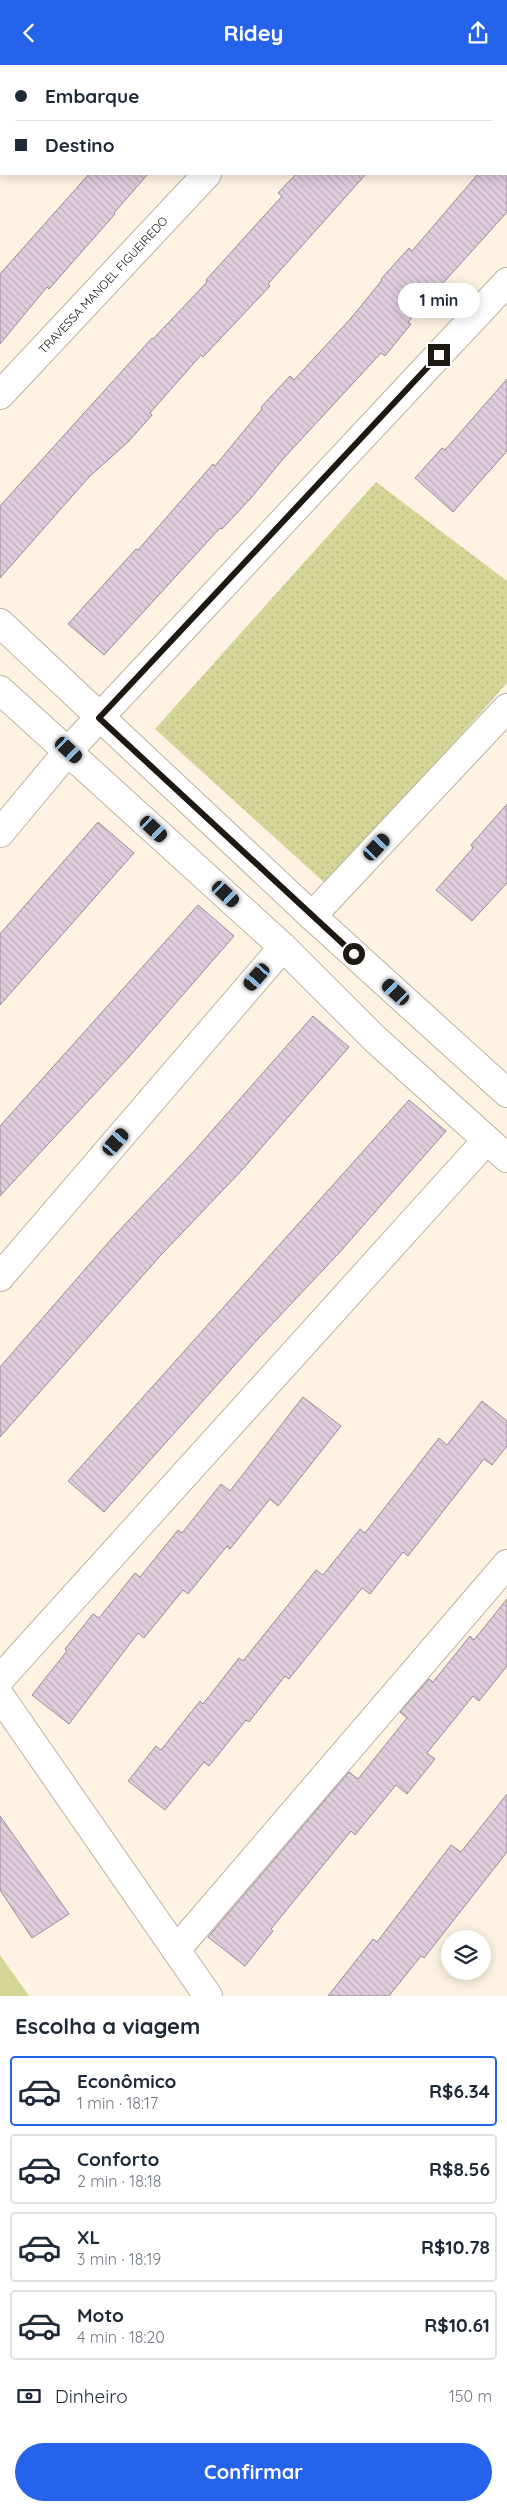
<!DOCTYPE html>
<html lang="pt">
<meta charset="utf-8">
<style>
body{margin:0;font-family:Quicksand,sans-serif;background:#f6f6f7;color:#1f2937;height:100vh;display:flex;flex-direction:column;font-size:19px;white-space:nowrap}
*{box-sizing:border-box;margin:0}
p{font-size:16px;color:#747a83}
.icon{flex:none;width:28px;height:28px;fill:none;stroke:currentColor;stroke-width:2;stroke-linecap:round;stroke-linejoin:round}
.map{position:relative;height:1931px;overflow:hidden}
.drawer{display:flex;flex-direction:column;background:#fff;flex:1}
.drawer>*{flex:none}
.banner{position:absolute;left:0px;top:0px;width:508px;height:110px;box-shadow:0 2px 12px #0003;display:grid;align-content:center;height:110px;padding:0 15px;background:#fff}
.fabs{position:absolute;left:441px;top:1865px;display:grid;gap:10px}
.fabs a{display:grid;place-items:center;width:50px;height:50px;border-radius:50%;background:#fff;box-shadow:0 2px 12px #0003;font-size:25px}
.end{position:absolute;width:22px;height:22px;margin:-11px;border:6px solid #1d1811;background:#fff;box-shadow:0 0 0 2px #fff}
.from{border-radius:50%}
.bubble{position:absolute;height:35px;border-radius:18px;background:#fff;box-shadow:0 2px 12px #0003;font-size:16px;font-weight:800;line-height:35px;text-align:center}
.car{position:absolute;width:15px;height:30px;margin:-15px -8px;border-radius:6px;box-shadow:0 0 4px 1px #0007;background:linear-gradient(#222 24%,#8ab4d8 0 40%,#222 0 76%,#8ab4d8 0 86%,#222 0)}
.banner b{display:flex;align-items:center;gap:18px;height:48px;font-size:19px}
.banner b+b{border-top:1px solid #e0e1e3}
.banner i{width:12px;height:12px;background:#1f2937}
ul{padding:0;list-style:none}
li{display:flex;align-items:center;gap:15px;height:70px;margin:0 10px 8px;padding:0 5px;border:2px solid #e0e1e3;border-radius:5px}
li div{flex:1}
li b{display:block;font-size:19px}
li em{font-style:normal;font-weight:800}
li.current{border-color:#2563eb}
li>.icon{width:45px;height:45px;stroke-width:1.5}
h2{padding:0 15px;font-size:22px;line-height:60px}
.pay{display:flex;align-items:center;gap:12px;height:55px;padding:0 15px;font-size:19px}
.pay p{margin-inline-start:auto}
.cta{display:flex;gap:10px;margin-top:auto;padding:10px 15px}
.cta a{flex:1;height:58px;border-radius:30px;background:#2563eb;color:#fff;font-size:20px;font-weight:800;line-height:58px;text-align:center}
header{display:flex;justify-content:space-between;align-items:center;height:65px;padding:0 15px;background:#2563eb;color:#fff;font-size:22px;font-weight:800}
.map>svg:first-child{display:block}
.grass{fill:#d4d698}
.park{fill:url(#park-dots)}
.building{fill:url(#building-back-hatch);stroke:#9d8b99}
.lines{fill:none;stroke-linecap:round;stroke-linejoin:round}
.street-casing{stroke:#c0b2a0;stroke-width:30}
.secondary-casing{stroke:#c0b2a0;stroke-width:30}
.street{stroke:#fff;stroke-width:28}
.secondary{stroke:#fff;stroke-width:28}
.route{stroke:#1d1811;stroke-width:6}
.labels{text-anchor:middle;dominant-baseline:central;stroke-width:4;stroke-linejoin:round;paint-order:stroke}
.street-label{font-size:12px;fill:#1d1811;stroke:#fff}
</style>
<header><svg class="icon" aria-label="back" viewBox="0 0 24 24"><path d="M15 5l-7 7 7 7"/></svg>Ridey<svg class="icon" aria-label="share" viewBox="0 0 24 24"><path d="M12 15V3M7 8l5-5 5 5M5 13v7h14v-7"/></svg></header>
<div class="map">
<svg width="507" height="1931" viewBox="0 0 507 1931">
<defs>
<pattern id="park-dots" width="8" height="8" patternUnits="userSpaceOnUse" patternTransform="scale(1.25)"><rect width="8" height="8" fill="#d4d698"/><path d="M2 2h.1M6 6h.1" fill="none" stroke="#b6b782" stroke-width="1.8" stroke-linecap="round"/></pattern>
<pattern id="building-back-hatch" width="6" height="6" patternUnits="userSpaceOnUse" patternTransform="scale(1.25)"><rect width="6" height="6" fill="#e0cddc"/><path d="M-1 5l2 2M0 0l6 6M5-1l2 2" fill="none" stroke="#c0afbc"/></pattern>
</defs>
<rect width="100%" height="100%" fill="#fef2e3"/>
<path class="grass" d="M0 1890 29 1931H0Z"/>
<path class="park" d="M376 417 507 516V618L328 821 155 664Z"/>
<g class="building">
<path d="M89 109H148L114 148 115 149 49 224 47 222 0 279V209Z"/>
<path d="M296 109H366L268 219 270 221 203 292 201 290 150 348 152 350 129 376 89 412 0 513V441L152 273 153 274 207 217 206 215 282 131 278 128Z"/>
<path d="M478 109H507V147L408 257 411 259 385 291 381 288 283 394 251 433 222 464 220 463 104 590 68 559 136 484 138 485 213 399 215 401 262 344 261 342 290 311 294 315 352 252 382 215 381 214 409 183 412 186Z"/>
<path d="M507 314V386L453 447 415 413 442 383 445 385Z"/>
<path d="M507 739V818L472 856 436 825 473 783 471 780Z"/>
<path d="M98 757 134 788 0 940V869Z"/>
<path d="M198 840 234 871 128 993 0 1131V1061Z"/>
<path d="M313 951 349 982 242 1105 161 1190 0 1372V1302L114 1171 195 1085Z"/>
<path d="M409 1035 446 1066 339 1188 258 1274 104 1447 68 1416Z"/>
<path d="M303 1332 341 1361 278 1441 270 1434 230 1484 227 1481 188 1529 183 1525 144 1573 138 1568 69 1659 32 1630 67 1586 65 1584 93 1549 99 1553 135 1508 140 1512 178 1465 182 1468 221 1419 230 1426Z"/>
<path d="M482 1336 507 1356V1381L492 1400 484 1394 408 1491 403 1487 370 1529 362 1523 289 1614 285 1611 249 1657 246 1655 209 1701 204 1697 165 1745 128 1716 156 1681 161 1685 200 1636 203 1639 239 1593 243 1596 316 1505 323 1510 360 1464 365 1468 439 1373 447 1380Z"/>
<path d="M507 1534V1601L479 1636 473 1631 427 1688 435 1694 407 1729 396 1720 355 1770 351 1766 271 1864 273 1866 245 1901 208 1872 349 1707 358 1714 407 1653 400 1647 429 1614 433 1617 470 1571 474 1575Z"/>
<path d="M507 1729V1787L424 1893 421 1891 389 1931H328L373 1874 377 1877 451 1780 461 1787Z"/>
<path d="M0 1751 69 1849 32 1873 0 1825Z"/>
</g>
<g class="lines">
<defs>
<g id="street">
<path d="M307 1 308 0"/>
<path d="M0 330 207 109"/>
<path d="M0 768 69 685 507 217"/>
<path d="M312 851 507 643"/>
<path d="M0 1212 283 882"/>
<path d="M0 1614 486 1076"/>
<path d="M0 1631 208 1931"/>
<path d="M176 1885 507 1499"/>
</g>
<g id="secondary">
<path d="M0 558 312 851 507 1028"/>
<path d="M0 625 283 882 375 974 507 1093"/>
</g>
</defs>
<use href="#street" class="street-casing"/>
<use href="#secondary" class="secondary-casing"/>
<use href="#street" class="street"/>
<use href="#secondary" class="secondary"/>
</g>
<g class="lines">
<path class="route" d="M354 889 99 653 439 290"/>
</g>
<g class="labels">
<g class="street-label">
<text transform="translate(103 220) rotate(-47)">TRAVESSA MANOEL FIGUEIREDO</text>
</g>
</g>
</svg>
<div class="fabs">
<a><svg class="icon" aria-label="layers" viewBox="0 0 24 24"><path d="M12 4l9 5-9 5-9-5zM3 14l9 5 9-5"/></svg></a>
</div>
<i class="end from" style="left:354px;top:889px"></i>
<i class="end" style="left:439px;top:290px"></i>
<div class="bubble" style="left:398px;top:218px;width:82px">1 min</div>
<i class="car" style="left:69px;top:685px;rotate:133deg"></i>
<i class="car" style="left:154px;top:764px;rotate:133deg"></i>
<i class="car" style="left:377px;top:782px;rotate:43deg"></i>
<i class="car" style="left:226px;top:829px;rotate:133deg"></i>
<i class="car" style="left:257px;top:912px;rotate:221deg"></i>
<i class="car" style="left:396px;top:927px;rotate:313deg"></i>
<i class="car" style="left:116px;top:1077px;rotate:41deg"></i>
<div class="banner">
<b><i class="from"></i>Embarque</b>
<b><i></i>Destino</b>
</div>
</div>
<section class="drawer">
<h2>Escolha a viagem</h2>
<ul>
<li class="current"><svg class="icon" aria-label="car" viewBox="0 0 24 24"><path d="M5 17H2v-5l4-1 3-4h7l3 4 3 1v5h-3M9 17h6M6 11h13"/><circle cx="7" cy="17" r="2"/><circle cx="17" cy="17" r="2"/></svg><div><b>Econômico</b><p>1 min · 18:17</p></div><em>R$6.34</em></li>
<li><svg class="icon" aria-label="car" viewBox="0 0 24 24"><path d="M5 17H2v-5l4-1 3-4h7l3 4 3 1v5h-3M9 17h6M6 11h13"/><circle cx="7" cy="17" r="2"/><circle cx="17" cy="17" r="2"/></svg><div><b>Conforto</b><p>2 min · 18:18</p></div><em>R$8.56</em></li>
<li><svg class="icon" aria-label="car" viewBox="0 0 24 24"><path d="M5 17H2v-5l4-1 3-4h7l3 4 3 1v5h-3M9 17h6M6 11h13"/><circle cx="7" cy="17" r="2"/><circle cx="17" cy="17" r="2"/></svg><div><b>XL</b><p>3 min · 18:19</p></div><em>R$10.78</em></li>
<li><svg class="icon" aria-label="car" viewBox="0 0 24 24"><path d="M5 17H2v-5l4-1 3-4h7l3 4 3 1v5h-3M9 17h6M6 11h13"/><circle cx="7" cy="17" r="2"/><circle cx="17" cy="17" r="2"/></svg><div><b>Moto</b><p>4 min · 18:20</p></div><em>R$10.61</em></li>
</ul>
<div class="pay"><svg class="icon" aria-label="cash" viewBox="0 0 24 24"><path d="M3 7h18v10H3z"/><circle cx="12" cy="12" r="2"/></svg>Dinheiro<p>150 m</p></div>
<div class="cta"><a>Confirmar</a></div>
</section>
